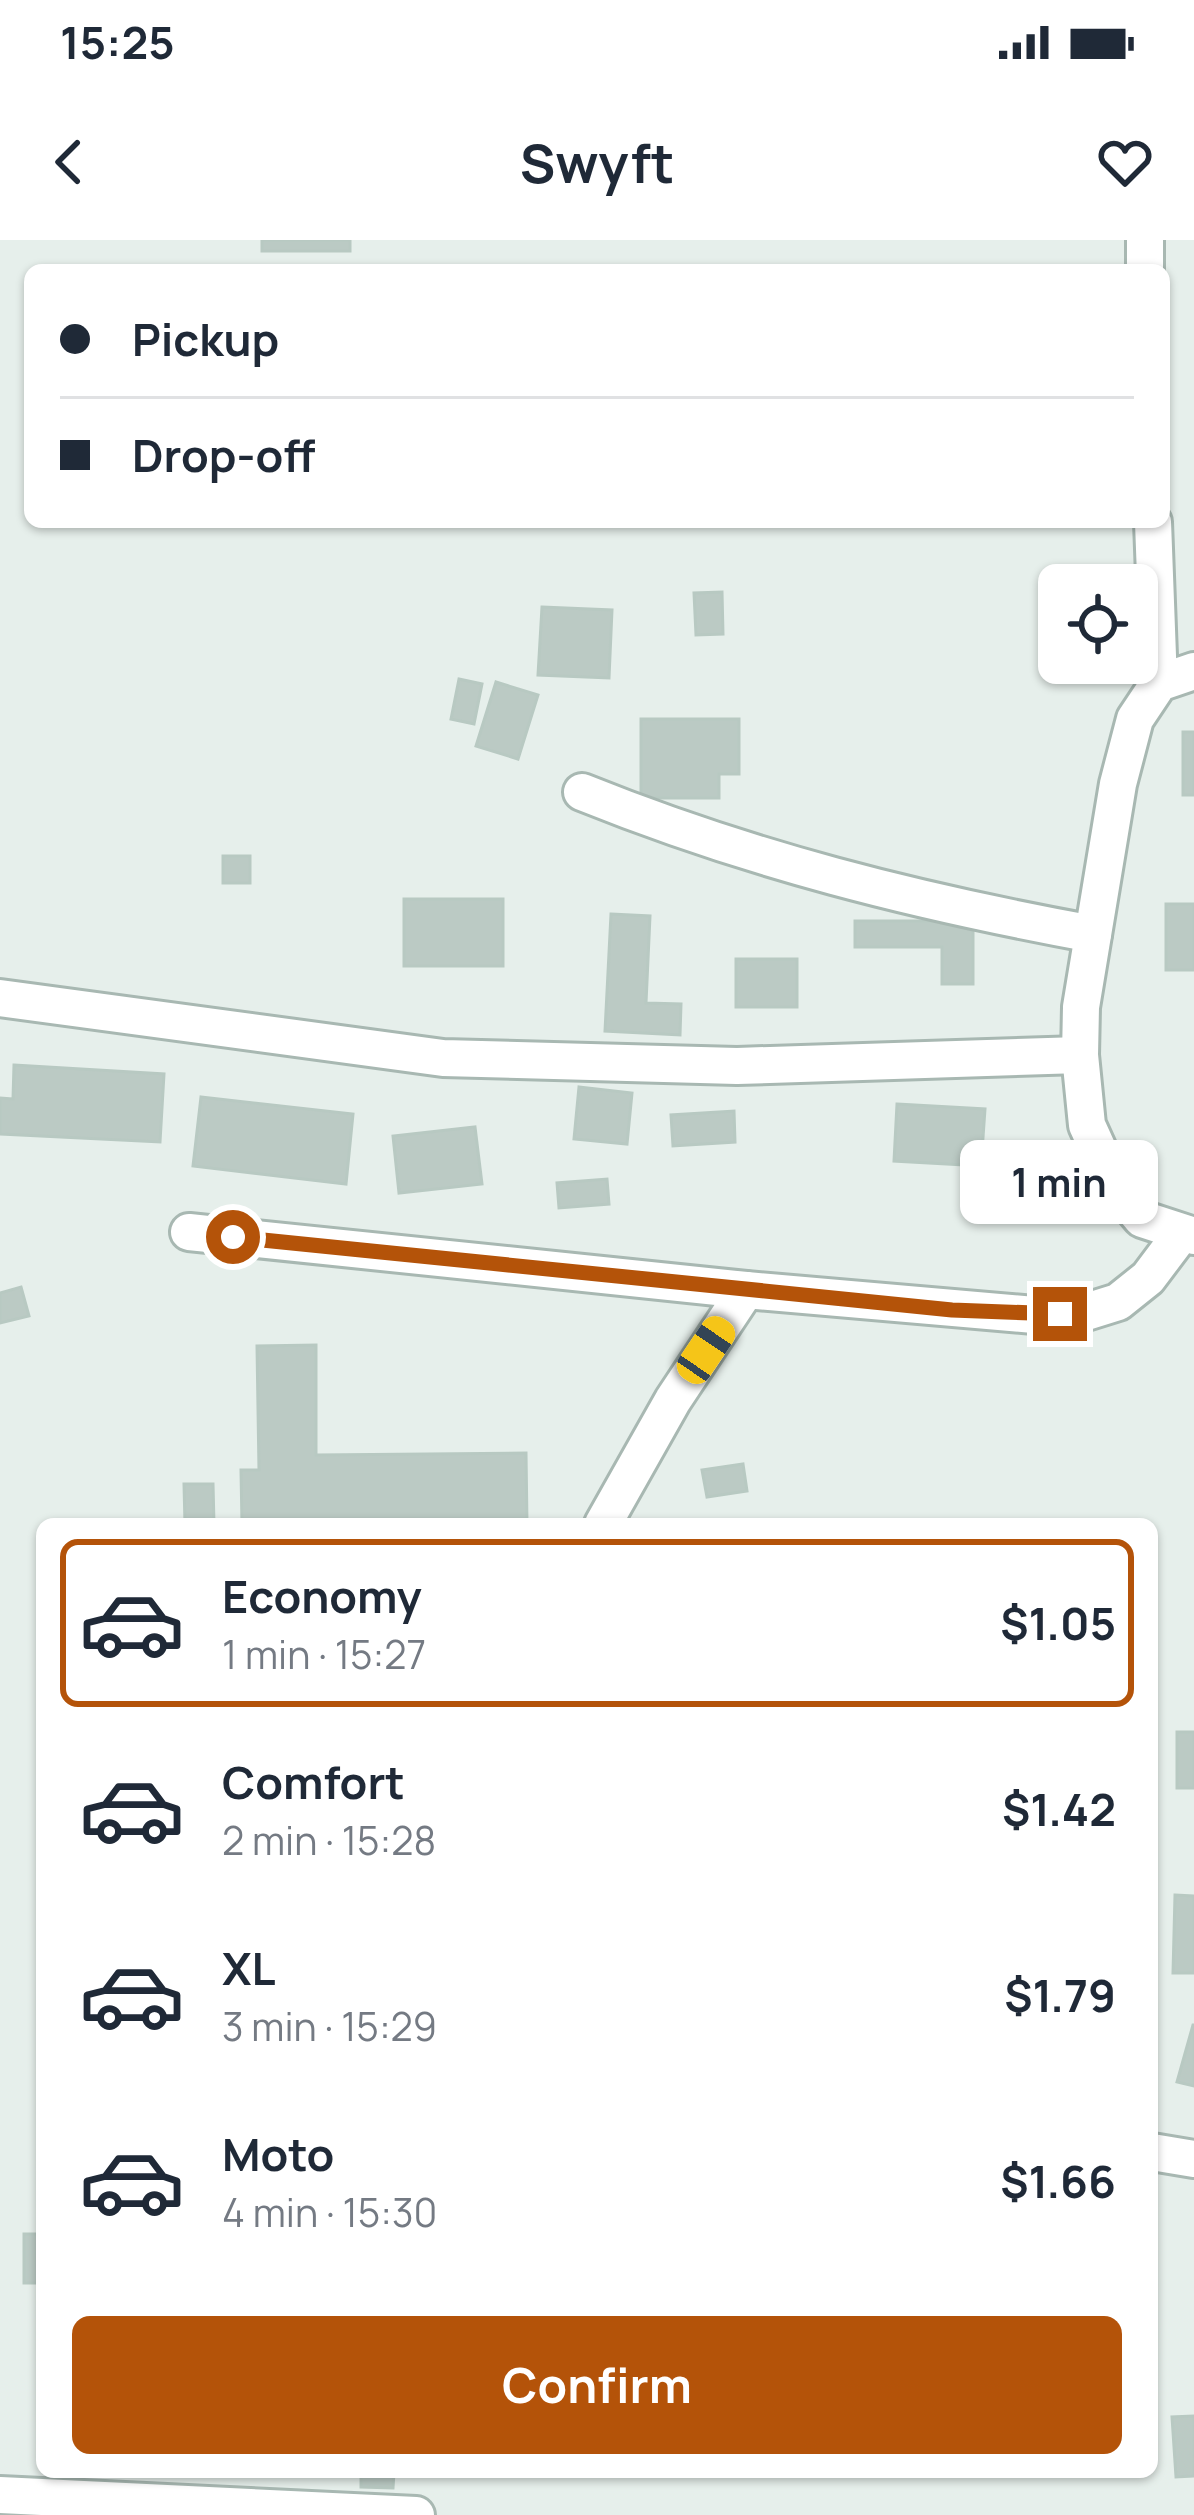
<!DOCTYPE html>
<meta charset="utf-8">
<style>
body{margin:0;font-family:Manrope,sans-serif;background:#f6f6f7;color:#1f2937;height:100vh;display:flex;flex-direction:column;font-size:45px;white-space:nowrap}
*{box-sizing:border-box;margin:0}
p{font-size:39px;color:#747a83}
.icon{flex:none;width:66px;height:66px;fill:none;stroke:currentColor;stroke-width:2;stroke-linecap:round;stroke-linejoin:round}
.map{position:relative;flex:1;overflow:hidden}
.details{position:absolute;left:36px;top:1278px;width:1122px;height:960px;display:flex;flex-direction:column;background:#fff;border-radius:18px;box-shadow:0 3px 9px #0004}
.details>*{flex:none}
.banner{position:absolute;left:24px;top:24px;width:1146px;height:264px;border-radius:18px;box-shadow:0 3px 9px #0004;display:grid;align-content:center;height:264px;padding:0 36px;background:#fff}
.controls{position:absolute;left:1038px;top:324px;display:grid;gap:24px}
.controls a{display:grid;place-items:center;width:120px;height:120px;border-radius:18px;background:#fff;box-shadow:0 3px 9px #0004;font-size:60px}
.end{position:absolute;width:54px;height:54px;margin:-27px;border:15px solid #b45309;background:#fff;box-shadow:0 0 0 6px #fff}
.from{border-radius:50%}
.bubble{position:absolute;height:84px;border-radius:18px;background:#fff;box-shadow:0 3px 9px #0004;font-size:39px;font-weight:700;line-height:84px;text-align:center}
.car{position:absolute;width:36px;height:72px;margin:-36px -18px;border-radius:15px;box-shadow:0 0 9px 3px #0007;background:linear-gradient(#f5c518 24%,#345 0 40%,#f5c518 0 76%,#345 0 86%,#f5c518 0)}
.banner b{display:flex;align-items:center;gap:42px;height:114px;font-size:45px}
.banner b+b{border-top:3px solid #e0e1e3}
.banner i{width:30px;height:30px;background:#1f2937}
ul{padding:21px 0 0;list-style:none}
li{display:flex;align-items:center;gap:36px;height:168px;margin:0 24px 18px;padding:0 12px;border:6px solid transparent;border-radius:18px}
li div{flex:1}
li b{display:block;font-size:45px}
li em{font-style:normal;font-weight:700}
li.selected{border-color:#b45309}
li>.icon{width:108px;height:108px;stroke-width:1.5}
.button{display:flex;gap:24px;margin-top:auto;padding:24px 36px}
.button a{flex:1;height:138px;border-radius:18px;background:#b45309;color:#fff;font-size:48px;font-weight:700;line-height:138px;text-align:center}
.status{display:flex;justify-content:space-between;align-items:center;height:84px;padding:0 60px;background:#fff;direction:ltr}
.status svg{height:33px;fill:currentColor}
header{display:flex;justify-content:space-between;align-items:center;height:156px;padding:0 36px;background:#fff;font-size:54px;font-weight:700}
.map>svg:first-child{display:block}
.building{fill:#bbcac4;stroke:#b8c9c2;stroke-width:3}
.lines{fill:none;stroke-linecap:round;stroke-linejoin:round}
.minor-casing{stroke:#a8b8b2;stroke-width:42}
.minor{stroke:#fff;stroke-width:36}
.route{stroke:#b45309;stroke-width:15}
</style>
<div class="status"><b>15:25</b><svg viewBox="0 0 49 12"><path d="M0 12V9h3v3zM5 12V6h3v6zM10 12V3h3v9zM15 12V0h3v12zM26 1h20v11H26zM47 4h2v5h-2z"/></svg></div>
<header><svg class="icon" aria-label="back" viewBox="0 0 24 24"><path d="M15 5l-7 7 7 7"/></svg>Swyft<svg class="icon" aria-label="heart" viewBox="0 0 24 24"><path d="M12 20l-8-8c-3-5 5-10 8-4 3-6 11-1 8 4z"/></svg></header>
<div class="map">
<svg width="1194" height="2275" viewBox="0 0 1194 2275">
<rect width="100%" height="100%" fill="#e6efeb"/>
<g class="building">
<rect x="262" y="0" width="88" height="11"/>
<path d="M722 352 723 394 696 395 694 353Z"/>
<path d="M542 367 612 370 609 438 538 435Z"/>
<path d="M459 439 482 444 474 484 451 479Z"/>
<path d="M496 442 538 455 518 519 476 506Z"/>
<path d="M641 479H739V534H719V558H641Z"/>
<rect x="1183" y="492" width="11" height="63"/>
<rect x="223" y="616" width="27" height="27"/>
<rect x="404" y="659" width="99" height="67"/>
<rect x="1166" y="664" width="28" height="66"/>
<path d="M611 674 650 676 646 763 681 764 680 795 605 791Z"/>
<path d="M855 681H973V744H942V707H855Z"/>
<rect x="736" y="719" width="61" height="48"/>
<path d="M14 825 164 834 160 902 0 894V858L13 859Z"/>
<path d="M579 847 632 853 627 904 574 899Z"/>
<path d="M201 857 353 874 346 944 193 926Z"/>
<path d="M897 864 985 869 981 926 894 921Z"/>
<path d="M734 871 735 902 673 906 671 875Z"/>
<path d="M475 887 482 944 399 953 393 896Z"/>
<path d="M607 939 609 964 559 968 557 943Z"/>
<path d="M21 1047 29 1076 0 1083V1053Z"/>
<path d="M316 1105V1215L526 1213 527 1284H242L241 1230H259L257 1106Z"/>
<path d="M743 1224 747 1251 707 1257 702 1230Z"/>
<path d="M184 1244H213L214 1284H185Z"/>
<rect x="1177" y="1492" width="17" height="56"/>
<path d="M1175 1655 1194 1656V1733H1173Z"/>
<path d="M1193 1785H1194V1846L1177 1842Z"/>
<rect x="24" y="1994" width="18" height="49"/>
<path d="M1194 2176V2236L1176 2237 1172 2177Z"/>
<path d="M361 2232H394L393 2248 361 2247Z"/>
</g>
<g class="lines">
<defs>
<g id="minor">
<path d="M1145 0V30"/>
<path d="M1153 282 1159 443"/>
<path d="M1194 431 1159 443 1135 479 1118 544 1081 767 1080 815 1087 885 1115 947 1142 979 1194 996"/>
<path d="M582 552C751 620 914 661 1093 694"/>
<path d="M0 758 443 818 737 826 1080 815"/>
<path d="M189 992 746 1050 1034 1075 1086 1072 1118 1062 1148 1038 1181 994"/>
<path d="M603 1284 673 1160 746 1050"/>
<path d="M1152 1912 1194 1919"/>
<path d="M0 2255 416 2275"/>
</g>
</defs>
<use href="#minor" class="minor-casing"/>
<use href="#minor" class="minor"/>
</g>
<g class="lines">
<path class="route" d="M233 997 952 1070 1060 1074"/>
</g>
</svg>
<div class="controls">
<a><svg class="icon" aria-label="locate" viewBox="0 0 24 24"><circle cx="12" cy="12" r="6"/><path d="M12 2v4M12 18v4M2 12h4M18 12h4"/></svg></a>
</div>
<i class="end from" style="left:233px;top:997px"></i>
<i class="end" style="left:1060px;top:1074px"></i>
<div class="bubble" style="left:960px;top:900px;width:198px">1 min</div>
<i class="car" style="left:706px;top:1110px;rotate:34deg"></i>
<div class="banner">
<b><i class="from"></i>Pickup</b>
<b><i></i>Drop-off</b>
</div>
<section class="details">
<ul>
<li class="selected"><svg class="icon" aria-label="car" viewBox="0 0 24 24"><path d="M5 17H2v-5l4-1 3-4h7l3 4 3 1v5h-3M9 17h6M6 11h13"/><circle cx="7" cy="17" r="2"/><circle cx="17" cy="17" r="2"/></svg><div><b>Economy</b><p>1 min · 15:27</p></div><em>$1.05</em></li>
<li><svg class="icon" aria-label="car" viewBox="0 0 24 24"><path d="M5 17H2v-5l4-1 3-4h7l3 4 3 1v5h-3M9 17h6M6 11h13"/><circle cx="7" cy="17" r="2"/><circle cx="17" cy="17" r="2"/></svg><div><b>Comfort</b><p>2 min · 15:28</p></div><em>$1.42</em></li>
<li><svg class="icon" aria-label="car" viewBox="0 0 24 24"><path d="M5 17H2v-5l4-1 3-4h7l3 4 3 1v5h-3M9 17h6M6 11h13"/><circle cx="7" cy="17" r="2"/><circle cx="17" cy="17" r="2"/></svg><div><b>XL</b><p>3 min · 15:29</p></div><em>$1.79</em></li>
<li><svg class="icon" aria-label="car" viewBox="0 0 24 24"><path d="M5 17H2v-5l4-1 3-4h7l3 4 3 1v5h-3M9 17h6M6 11h13"/><circle cx="7" cy="17" r="2"/><circle cx="17" cy="17" r="2"/></svg><div><b>Moto</b><p>4 min · 15:30</p></div><em>$1.66</em></li>
</ul>
<div class="button"><a>Confirm</a></div>
</section>
</div>
